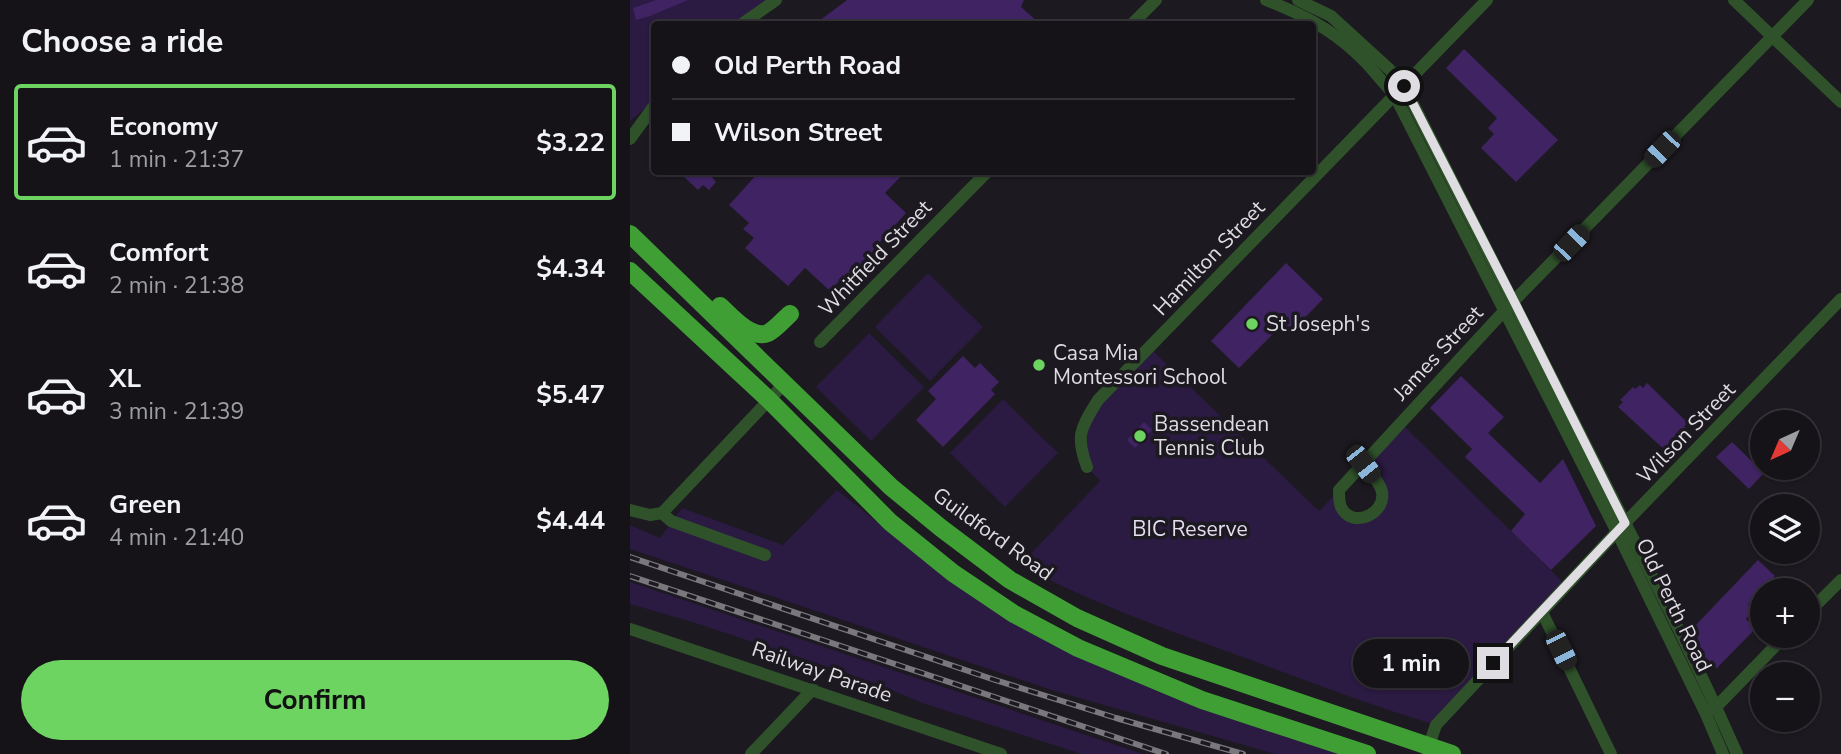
<!DOCTYPE html>
<meta charset="utf-8">
<style>
body{margin:0;font-family:"Nunito Sans",sans-serif;background:#1e1c21;color:#f1f3f6;height:100vh;display:flex;flex-direction:column;font-size:26px;white-space:nowrap}
*{box-sizing:border-box;margin:0}
p{font-size:23px;color:#9d9ea2}
.icon{flex:none;width:38px;height:38px;fill:none;stroke:currentColor;stroke-width:2;stroke-linecap:round;stroke-linejoin:round}
.map{position:relative;flex:1;overflow:hidden}
.side{display:flex;flex-direction:column;background:#151318;width:630px}
.side>*{flex:none}
.guide{position:absolute;left:21px;top:21px;width:665px;height:154px;border-radius:7px;box-shadow:0 2px 5px #0004,0 0 0 2px #343237;display:grid;align-content:center;height:154px;padding:0 21px;background:#151318}
.needle{width:46px;rotate:224deg}
.fabs{position:absolute;left:1120px;top:410px;display:grid;gap:14px}
.fabs a{display:grid;place-items:center;width:70px;height:70px;border-radius:50%;background:#151318;box-shadow:0 2px 5px #0004,0 0 0 2px #343237;font-size:35px}
.end{position:absolute;width:32px;height:32px;margin:-16px;border:9px solid #dfdde2;background:#111;box-shadow:0 0 0 4px #111}
.from{border-radius:50%}
.bubble{position:absolute;height:49px;border-radius:24px;background:#151318;box-shadow:0 2px 5px #0004,0 0 0 2px #343237;font-size:23px;font-weight:700;line-height:49px;text-align:center}
.car{position:absolute;width:21px;height:42px;margin:-21px -10px;border-radius:9px;box-shadow:0 0 5px 2px #0007;background:linear-gradient(#222 24%,#8ab4d8 0 40%,#222 0 76%,#8ab4d8 0 86%,#222 0)}
.guide b{display:flex;align-items:center;gap:24px;height:66px;font-size:26px}
.guide b+b{border-top:2px solid #343237}
.guide i{width:18px;height:18px;background:#f1f3f6}
ul{padding:0;list-style:none}
li{display:flex;align-items:center;gap:21px;height:116px;margin:0 14px 10px;padding:0 7px;border:4px solid transparent;border-radius:7px}
li div{flex:1}
li b{display:block;font-size:26px}
li em{font-style:normal;font-weight:700}
li.selected{border-color:#6dd361}
li>.icon{width:63px;height:63px;stroke-width:1.5}
h2{padding:0 21px;font-size:32px;line-height:84px}
.button{display:flex;gap:14px;margin-top:auto;padding:14px 21px}
.button a{flex:1;height:80px;border-radius:42px;background:#6dd361;color:#111;font-size:28px;font-weight:700;line-height:80px;text-align:center}
main{display:flex;flex:1;min-height:0}
.map>svg:first-child{display:block}
.green{fill:#2b1a41}
.building{fill:#402363}
.lines{fill:none;stroke-linecap:round;stroke-linejoin:round}
.minor{stroke:#2f522a;stroke-width:12}
.highway{stroke:#3f9f35;stroke-width:18}
.rail-casing{stroke:#7a777d;stroke-width:6}
.rail{stroke:#1c1920;stroke-width:3.5;stroke-dasharray:10;stroke-linecap:butt}
.route{stroke:#dfdde2;stroke-width:9}
.poi-dot{fill:#6dd361;stroke:#1c1920;stroke-width:2.5}
.labels{text-anchor:middle;dominant-baseline:central;stroke-width:7;stroke-linejoin:round;paint-order:stroke}
.street-label{font-size:21px;fill:#dfdde2;stroke:#1c1920}
.poi-label{font-size:21px;fill:#dfdde2;stroke:#1c1920;text-anchor:start}
.park-label{font-size:21px;fill:#e4ddf1;stroke:#1c1920}
</style>
<main>
<section class="side">
<h2>Choose a ride</h2>
<ul>
<li class="selected"><svg class="icon" aria-label="car" viewBox="0 0 24 24"><path d="M5 17H2v-5l4-1 3-4h7l3 4 3 1v5h-3M9 17h6M6 11h13"/><circle cx="7" cy="17" r="2"/><circle cx="17" cy="17" r="2"/></svg><div><b>Economy</b><p>1 min · 21:37</p></div><em>$3.22</em></li>
<li><svg class="icon" aria-label="car" viewBox="0 0 24 24"><path d="M5 17H2v-5l4-1 3-4h7l3 4 3 1v5h-3M9 17h6M6 11h13"/><circle cx="7" cy="17" r="2"/><circle cx="17" cy="17" r="2"/></svg><div><b>Comfort</b><p>2 min · 21:38</p></div><em>$4.34</em></li>
<li><svg class="icon" aria-label="car" viewBox="0 0 24 24"><path d="M5 17H2v-5l4-1 3-4h7l3 4 3 1v5h-3M9 17h6M6 11h13"/><circle cx="7" cy="17" r="2"/><circle cx="17" cy="17" r="2"/></svg><div><b>XL</b><p>3 min · 21:39</p></div><em>$5.47</em></li>
<li><svg class="icon" aria-label="car" viewBox="0 0 24 24"><path d="M5 17H2v-5l4-1 3-4h7l3 4 3 1v5h-3M9 17h6M6 11h13"/><circle cx="7" cy="17" r="2"/><circle cx="17" cy="17" r="2"/></svg><div><b>Green</b><p>4 min · 21:40</p></div><em>$4.44</em></li>
</ul>
<div class="button"><a>Confirm</a></div>
</section>
<div class="map">
<svg width="1211" height="754" viewBox="0 0 1211 754">
<rect width="100%" height="100%" fill="#1c1920"/>
<g class="green">
<path d="M0 0H146L112 24H24V101L0 121Z"/>
<path d="M298 273 353 327 300 381 245 327Z"/>
<path d="M239 333 294 387 241 441 186 387Z"/>
<path d="M519 347 689 511 709 490 718 515 740 516 752 492 733 464 771 423 937 586 806 725C742 706 680 682 618 659 541 631 463 604 390 565L470 481 457 467 453 426Z"/>
<path d="M373 399 428 453 375 507 320 453Z"/>
<path d="M207 490 331 589 720 754H645L579 735 425 691 0 549V525L30 538 52 508 153 545Z"/>
<path d="M0 582 513 754H452L292 703 245 683 183 662 59 621 0 604Z"/>
</g>
<g class="building">
<path d="M26 0H58L20 16 6 20 3 8Z"/>
<path d="M217 0H394L391 7 410 24H185Z"/>
<path d="M834 49 928 140 886 182 851 148 864 134 858 128 867 118 816 68Z"/>
<path d="M49 172H86L81 176 86 182 79 190 73 185 68 190Z"/>
<path d="M129 172H275L255 193 276 213 250 242 257 249 220 287 211 279 200 291 175 268 158 286 115 248 124 238 113 229 119 223 99 205Z"/>
<path d="M656 263 693 299 661 332 653 324 609 368 581 341Z"/>
<path d="M333 356 345 368 350 363 369 382 361 390 365 394 313 447 286 420 306 399 298 391Z"/>
<path d="M831 376 874 417 858 433 910 483 933 459 966 526 921 570 881 531 895 514 835 457 842 449 800 408Z"/>
<path d="M1017 383 1058 423 1054 426 1058 430 1037 452 988 407 993 402 990 400 1003 387 1005 389 1010 385 1013 388Z"/>
<path d="M514 422 522 430 505 448 497 440Z"/>
<path d="M1102 442 1134 473 1119 489 1086 457Z"/>
<path d="M1128 560 1145 576 1118 604 1124 610 1116 619 1126 628 1087 668 1078 666 1062 629Z"/>
</g>
<g class="lines">
<g class="minor">
<path d="M636 0C669 13 700 28 726 53 740 65 751 81 764 94L987 532 1075 712 1093 754"/>
<path d="M668 0 701 16 759 69 774 86C844 222 913 359 982 497 1025 582 1069 667 1107 754"/>
<path d="M1104 0 1211 102"/>
<path d="M112 24 146 0"/>
<path d="M502 24 526 0"/>
<path d="M0 139 24 106"/>
<path d="M190 342 357 172"/>
<path d="M733 464C739 472 750 482 752 492 756 515 721 529 711 507 709 503 709 495 709 490L874 311 1178 0"/>
<path d="M457 467C445 435 451 428 468 400L857 0"/>
<path d="M0 510 20 515 32 513"/>
<path d="M32 513 155 383"/>
<path d="M32 513 41 521 135 555"/>
<path d="M912 612 981 754"/>
<path d="M1178 613 1211 580"/>
<path d="M0 629 371 754"/>
<path d="M1081 709 1086 707 1156 635"/>
<path d="M797 751 806 725 995 523 1211 299"/>
<path d="M121 754 183 689"/>
</g>
<g class="highway">
<path d="M0 234 261 487 311 528 380 580 447 618 532 656 822 754"/>
<path d="M0 271 139 400 260 522 323 573 384 614 448 648 572 700 737 754"/>
<path d="M90 306C101 316 121 340 138 333 146 329 153 320 160 314"/>
</g>
<defs>
<g id="rail">
<path d="M0 557 362 679 486 718 613 754"/>
<path d="M0 576 536 754"/>
</g>
</defs>
<use href="#rail" class="rail-casing"/>
<use href="#rail" class="rail"/>
</g>
<g class="lines">
<path class="route" d="M774 86 884 301 995 523 863 663"/>
</g>
<g class="poi-dot">
<circle cx="622" cy="324" r="7"/>
<circle cx="409" cy="365" r="7"/>
<circle cx="510" cy="436" r="7"/>
</g>
<g class="labels">
<g class="street-label">
<text transform="translate(245 258) rotate(-46)">Whitfield Street</text>
<text transform="translate(579 258) rotate(-46)">Hamilton Street</text>
<text transform="translate(808 353) rotate(-47)">James Street</text>
<text transform="translate(1056 433) rotate(-46)">Wilson Street</text>
<text transform="translate(363 534) rotate(36)">Guildford Road</text>
<text transform="translate(1044 605) rotate(64)">Old Perth Road</text>
<text transform="translate(192 672) rotate(19)">Railway Parade</text>
</g>
<g class="poi-label">
<text x="636" y="324">St Joseph's</text>
<text x="423" y="353">Casa Mia<tspan x="423" dy="24">Montessori School</tspan></text>
<text x="524" y="424">Bassendean<tspan x="524" dy="24">Tennis Club</tspan></text>
</g>
<g class="park-label">
<text x="560" y="529">BIC Reserve</text>
</g>
</g>
</svg>
<div class="fabs">
<a><svg class="needle" viewBox="-14 -14 28 28"><path d="M0-13l5 13h-10z" fill="#e53935"/><path d="M0 13l5-13h-10z" fill="#9d9ea2"/></svg></a>
<a><svg class="icon" aria-label="layers" viewBox="0 0 24 24"><path d="M12 4l9 5-9 5-9-5zM3 14l9 5 9-5"/></svg></a>
<a>+</a>
<a>−</a>
</div>
<i class="end from" style="left:774px;top:86px"></i>
<i class="end" style="left:863px;top:663px"></i>
<div class="bubble" style="left:723px;top:639px;width:116px">1 min</div>
<i class="car" style="left:1032px;top:149px;rotate:224deg"></i>
<i class="car" style="left:941px;top:243px;rotate:44deg"></i>
<i class="car" style="left:733px;top:464px;rotate:142deg"></i>
<i class="car" style="left:931px;top:650px;rotate:154deg"></i>
<div class="guide">
<b><i class="from"></i>Old Perth Road</b>
<b><i></i>Wilson Street</b>
</div>
</div>
</main>
